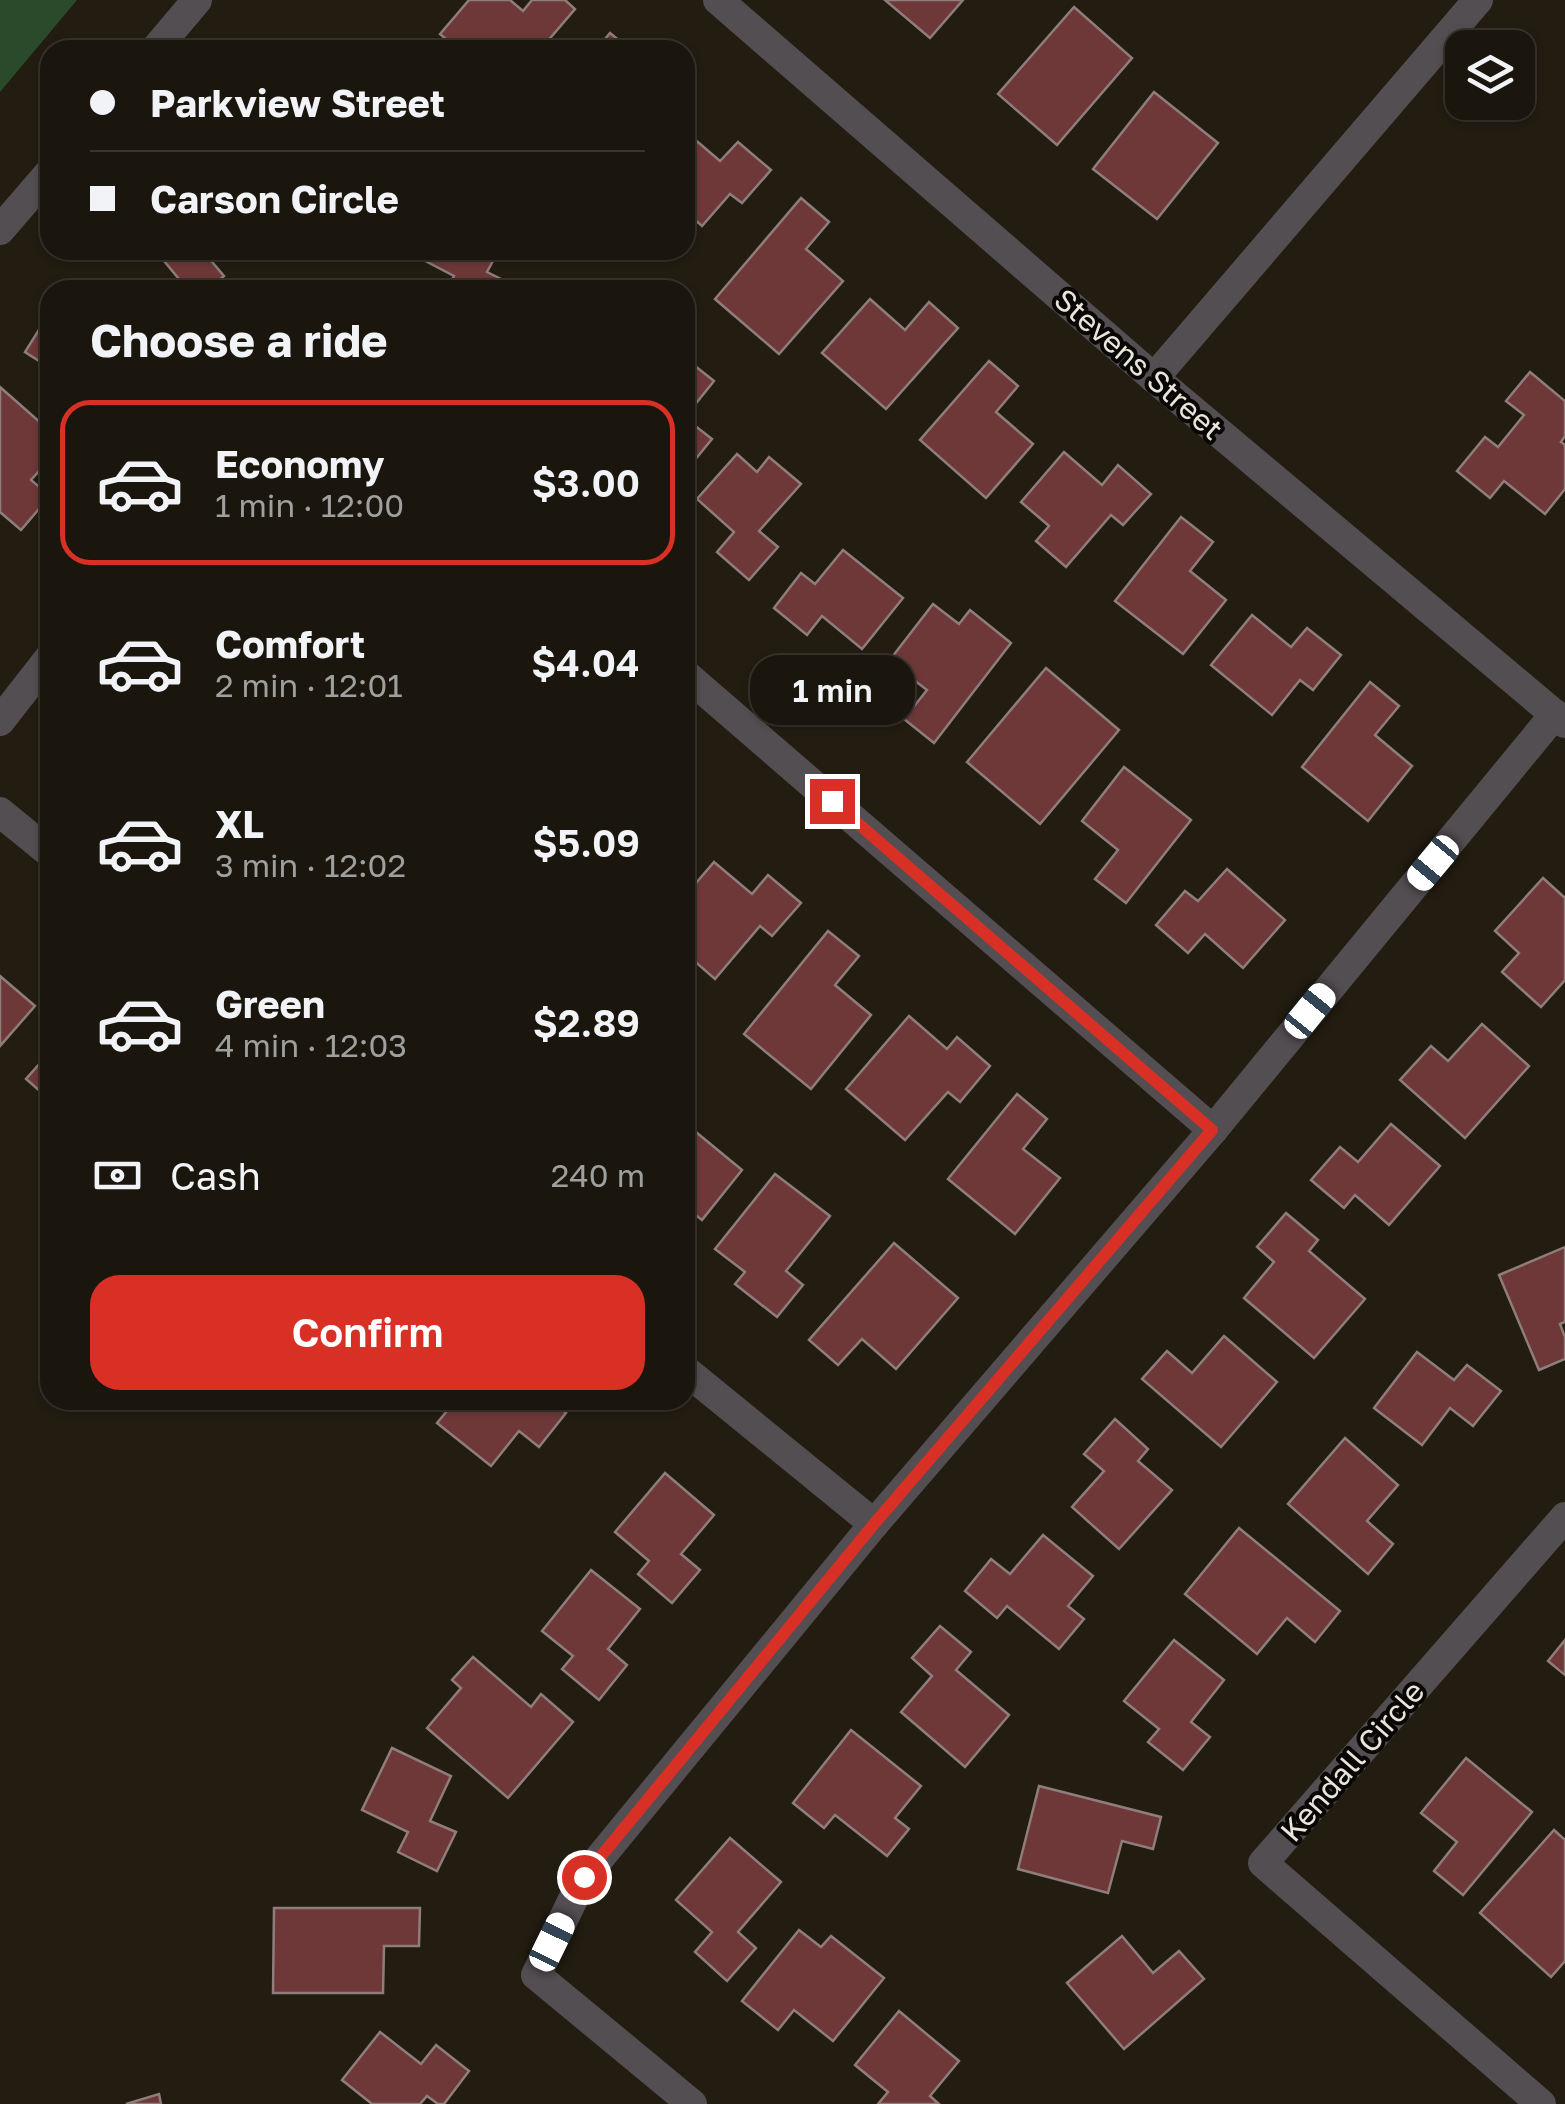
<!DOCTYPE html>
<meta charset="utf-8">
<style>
body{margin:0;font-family:"Golos Text",sans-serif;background:#27221b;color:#f1f3f6;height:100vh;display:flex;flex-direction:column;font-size:38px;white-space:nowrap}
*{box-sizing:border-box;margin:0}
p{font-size:32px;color:#9f9f9d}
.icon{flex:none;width:55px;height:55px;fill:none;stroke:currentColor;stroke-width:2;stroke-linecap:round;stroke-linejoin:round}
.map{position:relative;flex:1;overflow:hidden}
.side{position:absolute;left:40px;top:280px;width:655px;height:1130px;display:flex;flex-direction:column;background:#1a150d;border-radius:30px;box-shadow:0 2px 8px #0004,0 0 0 2px #38342e}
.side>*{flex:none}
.guide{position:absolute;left:40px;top:40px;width:655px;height:220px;border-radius:30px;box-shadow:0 2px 8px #0004,0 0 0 2px #38342e;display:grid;align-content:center;height:220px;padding:0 50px;background:#1a150d}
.fabs{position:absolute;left:1445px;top:30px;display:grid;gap:20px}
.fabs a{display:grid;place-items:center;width:90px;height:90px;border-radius:20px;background:#1a150d;box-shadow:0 2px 8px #0004,0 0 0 2px #38342e;font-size:50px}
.end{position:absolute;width:45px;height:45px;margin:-22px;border:12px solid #d93025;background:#fff;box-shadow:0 0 0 5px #fff}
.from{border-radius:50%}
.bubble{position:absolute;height:70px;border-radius:30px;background:#1a150d;box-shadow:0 2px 8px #0004,0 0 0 2px #38342e;font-size:32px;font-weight:600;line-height:70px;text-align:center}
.car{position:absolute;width:30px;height:60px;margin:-30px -15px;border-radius:12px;box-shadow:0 0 8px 2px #0007;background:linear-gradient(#fff 24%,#345 0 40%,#fff 0 76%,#345 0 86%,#fff 0)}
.guide b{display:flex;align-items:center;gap:35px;height:95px;font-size:38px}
.guide b+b{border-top:2px solid #38342e}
.guide i{width:25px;height:25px;background:#f1f3f6}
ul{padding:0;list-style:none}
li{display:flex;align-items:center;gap:30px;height:165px;margin:0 20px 15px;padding:0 30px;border:5px solid transparent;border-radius:30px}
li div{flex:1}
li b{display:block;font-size:38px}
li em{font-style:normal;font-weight:600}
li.on{border-color:#d93025}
li>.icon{width:90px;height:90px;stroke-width:1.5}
h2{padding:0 50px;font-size:45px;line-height:120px}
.pay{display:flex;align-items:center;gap:25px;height:110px;padding:0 50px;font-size:38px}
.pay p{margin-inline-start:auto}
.cta{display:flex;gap:20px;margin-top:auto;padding:20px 50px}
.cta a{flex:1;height:115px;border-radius:30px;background:#d93025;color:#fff;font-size:40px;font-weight:600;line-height:115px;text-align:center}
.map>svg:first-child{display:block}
.green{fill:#294b2b}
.building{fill:#6e3838;stroke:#8f7d7c;stroke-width:2.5}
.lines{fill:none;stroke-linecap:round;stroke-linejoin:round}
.minor{stroke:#534e52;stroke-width:30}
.tertiary{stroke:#534e52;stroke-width:30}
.route{stroke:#d93025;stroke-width:12}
.labels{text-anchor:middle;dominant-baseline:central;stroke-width:8;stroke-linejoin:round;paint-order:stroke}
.street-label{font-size:30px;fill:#e9e5dd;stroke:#090704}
</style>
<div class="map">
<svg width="1565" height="2104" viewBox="0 0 1565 2104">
<rect width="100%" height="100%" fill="#221c11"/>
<path class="green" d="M0 0H77L0 92Z"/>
<g class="building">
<path d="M469 0H510L523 11 532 0H565L575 9 540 50H459L440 34Z"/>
<path d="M885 0H963L930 38Z"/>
<path d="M1074 7 1132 58 1057 145 998 94Z"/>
<path d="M610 33 631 50H596Z"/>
<path d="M1154 92 1218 143 1157 219 1093 169Z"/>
<path d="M685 131 720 161 738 142 771 170 742 203 730 194 702 226 685 211Z"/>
<path d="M801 198 829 222 806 249 843 281 779 354 715 299Z"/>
<path d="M155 250H202L224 276 207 290H188Z"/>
<path d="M412 250H499L487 272 501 279 495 290H447L454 276 410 253Z"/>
<path d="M870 299 905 330 929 302 958 328 886 409 822 353Z"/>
<path d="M50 312V368L25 352Z"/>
<path d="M685 358 714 381 685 417Z"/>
<path d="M989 361 1018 386 996 412 1033 444 986 498 920 440Z"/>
<path d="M1530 372 1565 401V436L1561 442 1565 445V489L1545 514 1504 481 1490 498 1457 471 1485 437 1498 447 1524 415 1506 401Z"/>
<path d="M0 387 50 431V459L31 480 50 496 21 530 0 512Z"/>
<path d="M685 418 712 439 685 472Z"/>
<path d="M1064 452 1102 485 1118 465 1151 494 1123 525 1111 515 1066 567 1036 541 1049 526 1021 502Z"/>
<path d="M737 454 757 472 769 457 801 484 759 531 778 547 749 580 717 552 734 532 697 499Z"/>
<path d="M1181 517 1213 542 1190 571 1226 600 1183 654 1115 601Z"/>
<path d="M843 550 903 598 862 649 822 616 807 635 774 608 801 573 815 584Z"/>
<path d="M933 604 959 624 970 610 1011 643 934 743 904 719 927 690 889 661Z"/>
<path d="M1252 615 1291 647 1307 628 1341 655 1313 690 1300 680 1272 715 1211 665Z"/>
<path d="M1046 668 1119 730 1040 824 967 762Z"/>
<path d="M1370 682 1399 706 1375 735 1412 766 1368 821 1302 767Z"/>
<path d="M1124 767 1191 820 1126 903 1095 879 1118 850 1082 821Z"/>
<path d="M714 862 752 894 768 875 801 903 772 936 760 926 715 979 685 953V896Z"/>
<path d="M1227 869 1285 920 1243 968 1205 934 1188 953 1156 925 1185 891 1198 901Z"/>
<path d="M1543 878 1565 898V980L1541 1007 1502 972 1519 953 1495 931Z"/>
<path d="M828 931 859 956 835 985 871 1015 811 1089 744 1034Z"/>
<path d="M0 976 35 1006 0 1046Z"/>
<path d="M909 1016 947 1049 957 1037 990 1066 960 1102 948 1092 905 1140 846 1089Z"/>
<path d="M1482 1024 1529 1066 1465 1138 1400 1080 1431 1046 1448 1061Z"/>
<path d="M50 1052V1100L26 1079Z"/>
<path d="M1017 1094 1047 1119 1023 1149 1060 1178 1015 1234 948 1179Z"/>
<path d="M685 1123 742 1170 702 1220 685 1207Z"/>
<path d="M1391 1124 1440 1166 1389 1225 1355 1195 1344 1208 1311 1180 1340 1147 1358 1162Z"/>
<path d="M775 1174 830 1216 786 1271 803 1285 777 1317 735 1284 745 1272 715 1249Z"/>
<path d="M1286 1213 1318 1240 1309 1251 1365 1299 1314 1358 1244 1298 1274 1262 1257 1247Z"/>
<path d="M894 1243 958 1298 896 1369 862 1339 838 1365 809 1340Z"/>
<path d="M1565 1247V1322L1560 1324 1565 1337V1359L1539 1370 1499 1275Z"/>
<path d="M1224 1336 1277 1382 1221 1447 1142 1379 1167 1351 1192 1373Z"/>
<path d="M1417 1352 1454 1380 1467 1365 1501 1391 1473 1426 1450 1408 1422 1445 1374 1408Z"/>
<path d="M456 1400H508L516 1406 521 1400H550L566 1413 539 1447 519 1431 491 1466 437 1423Z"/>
<path d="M1115 1419 1148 1449 1138 1461 1172 1490 1119 1549 1072 1507 1104 1471 1084 1454Z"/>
<path d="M1345 1438 1398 1485 1367 1521 1393 1544 1368 1574 1288 1504Z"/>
<path d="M665 1473 714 1515 681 1554 700 1570 672 1603 638 1574 649 1561 615 1532Z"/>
<path d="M1239 1528 1340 1611 1315 1642 1287 1618 1257 1654 1185 1594Z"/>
<path d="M1043 1535 1093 1576 1068 1606 1084 1619 1059 1649 1007 1606 997 1618 965 1591 991 1559 1010 1574Z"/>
<path d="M591 1570 640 1609 608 1649 627 1665 599 1700 562 1669 573 1656 542 1631Z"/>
<path d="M940 1626 971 1652 956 1670 1009 1715 965 1767 901 1712 932 1676 912 1658Z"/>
<path d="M1174 1640 1224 1680 1191 1722 1210 1737 1183 1770 1148 1742 1159 1729 1124 1701Z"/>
<path d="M1565 1640V1675L1548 1661Z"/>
<path d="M473 1657 531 1707 541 1694 573 1722 508 1798 427 1728 461 1688 452 1680Z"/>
<path d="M851 1730 921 1786 895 1818 909 1829 887 1856 835 1815 824 1828 793 1803Z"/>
<path d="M392 1748 451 1776 430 1821 456 1832 437 1871 398 1852 408 1832 362 1810Z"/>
<path d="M1466 1758 1532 1812 1463 1895 1434 1871 1457 1842 1421 1813Z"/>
<path d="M1039 1786 1161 1817 1153 1849 1122 1841 1108 1893 1018 1869Z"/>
<path d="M1554 1830 1565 1840V1961L1551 1977 1480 1913Z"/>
<path d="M730 1838 781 1882 738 1932 756 1948 727 1981 695 1952 712 1932 676 1900Z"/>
<path d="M274 1908H420L419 1946H384L383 1993H273Z"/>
<path d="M799 1930 821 1947 831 1936 884 1978 833 2041 794 2010 778 2030 742 2001Z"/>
<path d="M1122 1936 1153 1973 1179 1951 1204 1979 1124 2049 1067 1983Z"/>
<path d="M899 2011 959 2061 930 2096 939 2104H878L888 2092 855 2065Z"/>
<path d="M380 2032 421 2064 436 2045 469 2071 444 2104H438L427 2096 420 2104H372L342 2080Z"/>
<path d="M159 2094 161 2104H126Z"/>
</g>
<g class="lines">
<g class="minor">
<path d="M718 0 1154 378 1565 723"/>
<path d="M1154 378 1478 0"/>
<path d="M685 674 1213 1130"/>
<path d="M0 721 50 657"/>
<path d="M0 812 50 853"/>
<path d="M685 1370 874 1524"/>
<path d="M692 2104 536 1975 584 1877 874 1524 1213 1130 1555 714"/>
<path d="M1541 2104 1263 1863 1565 1517"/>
</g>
<g class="tertiary">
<path d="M155 50 197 0"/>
<path d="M0 230 50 172"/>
</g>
</g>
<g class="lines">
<path class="route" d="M584 1877 874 1524 1212 1130 832 801"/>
</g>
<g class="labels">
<g class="street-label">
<text transform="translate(1139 364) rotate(41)">Stevens Street</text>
<text transform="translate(1352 1761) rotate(-49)">Kendall Circle</text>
</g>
</g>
</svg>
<div class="fabs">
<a><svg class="icon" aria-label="layers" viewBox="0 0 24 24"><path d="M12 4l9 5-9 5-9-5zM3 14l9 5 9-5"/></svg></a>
</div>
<i class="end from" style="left:584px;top:1877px"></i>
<i class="end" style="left:832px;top:801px"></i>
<div class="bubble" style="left:750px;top:655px;width:165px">1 min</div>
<i class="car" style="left:1433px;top:863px;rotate:220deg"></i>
<i class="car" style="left:1310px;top:1011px;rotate:39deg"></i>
<i class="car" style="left:552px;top:1942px;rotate:26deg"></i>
<div class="guide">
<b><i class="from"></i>Parkview Street</b>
<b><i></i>Carson Circle</b>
</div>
<section class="side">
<h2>Choose a ride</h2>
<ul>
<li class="on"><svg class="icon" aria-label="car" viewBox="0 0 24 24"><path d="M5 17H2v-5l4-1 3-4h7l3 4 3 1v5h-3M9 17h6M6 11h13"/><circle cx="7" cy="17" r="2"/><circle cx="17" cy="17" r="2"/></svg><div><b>Economy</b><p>1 min · 12:00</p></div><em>$3.00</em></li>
<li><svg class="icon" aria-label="car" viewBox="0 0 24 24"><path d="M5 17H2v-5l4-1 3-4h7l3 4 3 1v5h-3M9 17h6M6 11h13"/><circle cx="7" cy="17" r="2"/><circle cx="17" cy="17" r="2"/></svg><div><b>Comfort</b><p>2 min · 12:01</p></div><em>$4.04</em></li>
<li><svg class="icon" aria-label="car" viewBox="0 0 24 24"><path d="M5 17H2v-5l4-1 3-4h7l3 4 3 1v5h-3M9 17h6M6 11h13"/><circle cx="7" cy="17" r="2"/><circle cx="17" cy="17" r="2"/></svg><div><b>XL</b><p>3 min · 12:02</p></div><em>$5.09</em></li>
<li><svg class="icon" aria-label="car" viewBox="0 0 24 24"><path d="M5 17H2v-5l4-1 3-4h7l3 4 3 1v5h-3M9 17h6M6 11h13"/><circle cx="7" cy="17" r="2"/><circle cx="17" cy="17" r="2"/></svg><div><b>Green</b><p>4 min · 12:03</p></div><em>$2.89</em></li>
</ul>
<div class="pay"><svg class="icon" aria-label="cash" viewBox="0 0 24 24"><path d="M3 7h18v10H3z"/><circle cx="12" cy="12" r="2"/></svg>Cash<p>240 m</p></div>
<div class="cta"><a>Confirm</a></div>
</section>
</div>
